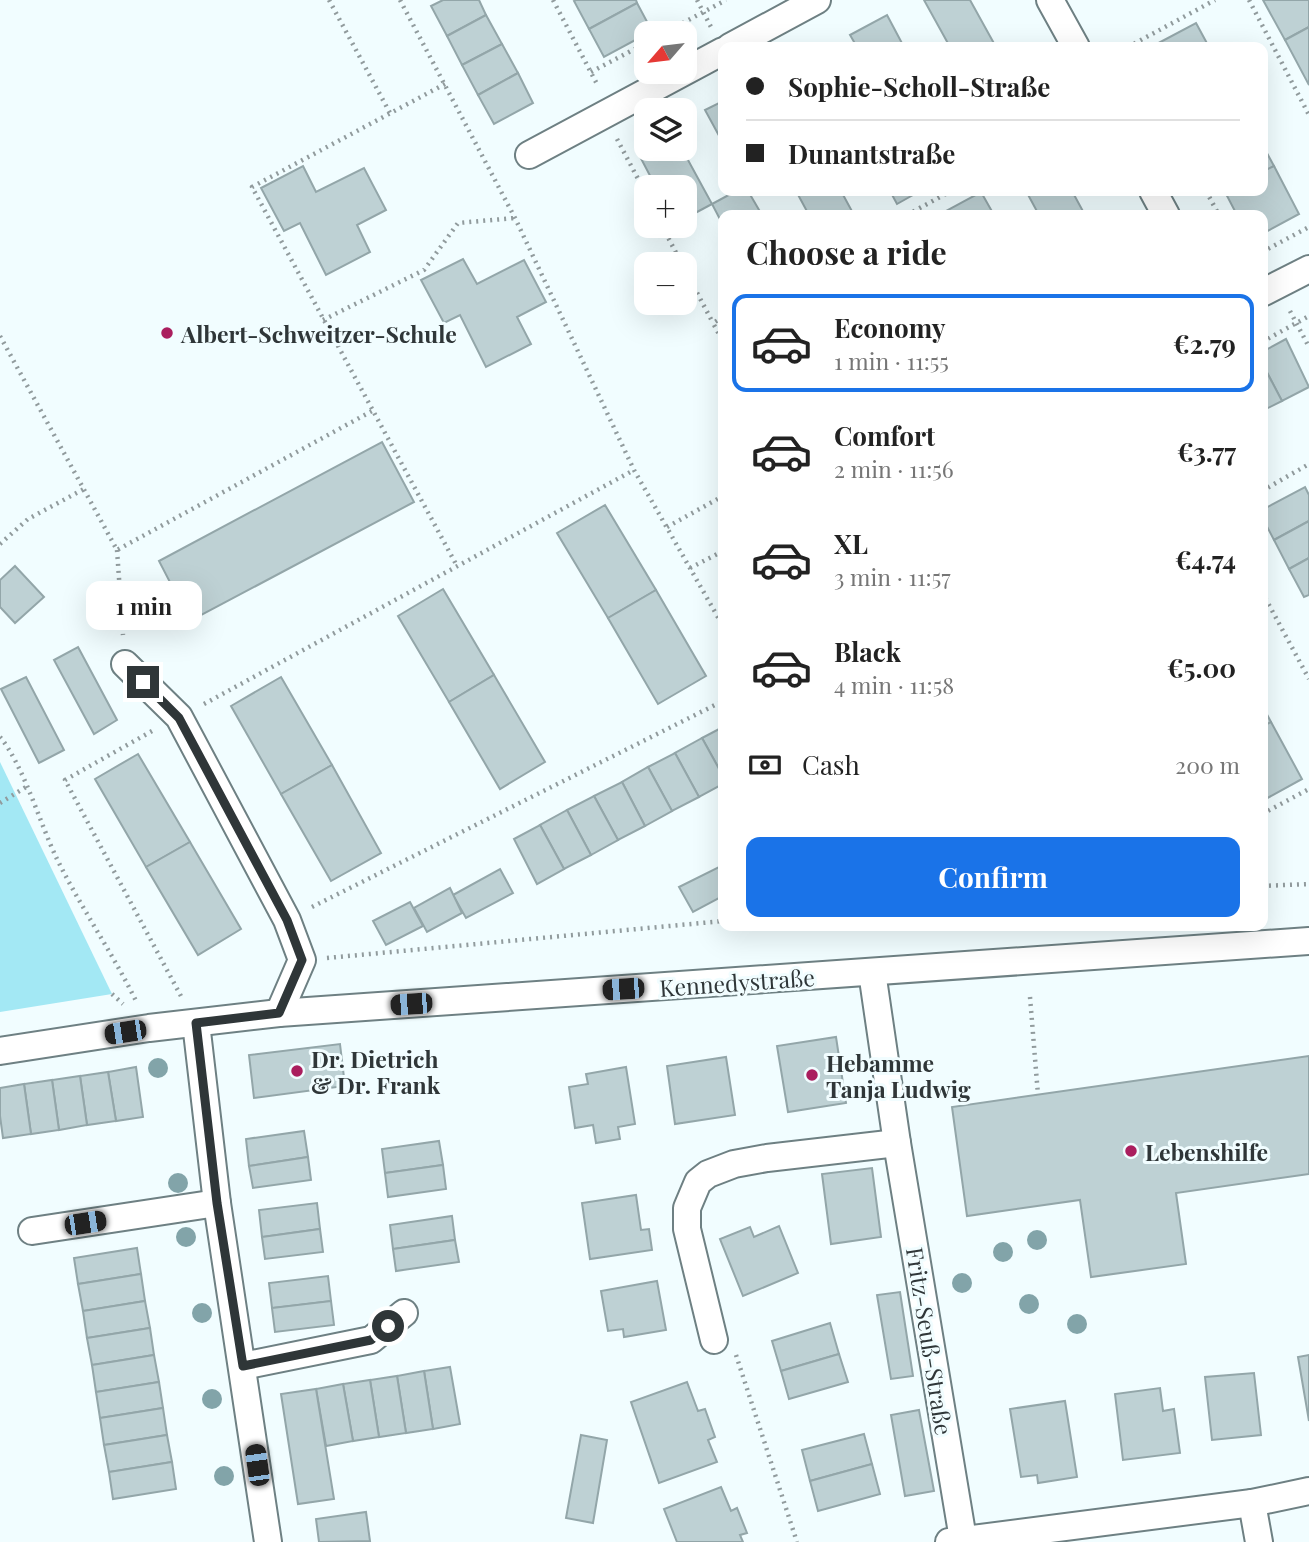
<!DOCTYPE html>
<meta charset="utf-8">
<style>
body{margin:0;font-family:"Playfair Display",serif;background:#f6f6f6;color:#222;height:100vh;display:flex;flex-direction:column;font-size:26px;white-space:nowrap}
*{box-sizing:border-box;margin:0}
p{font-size:23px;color:#767676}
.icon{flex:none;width:38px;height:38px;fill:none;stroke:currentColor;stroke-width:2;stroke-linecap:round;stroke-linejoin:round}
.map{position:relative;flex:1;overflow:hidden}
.sheet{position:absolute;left:718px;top:210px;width:550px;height:721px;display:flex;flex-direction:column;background:#fff;border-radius:14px;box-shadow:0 7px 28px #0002}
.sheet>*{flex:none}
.hud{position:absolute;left:718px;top:42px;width:550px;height:154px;border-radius:14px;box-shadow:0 7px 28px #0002;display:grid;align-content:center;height:154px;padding:0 28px;background:#fff}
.needle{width:46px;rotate:242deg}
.buttons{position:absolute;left:634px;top:21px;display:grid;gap:14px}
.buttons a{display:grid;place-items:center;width:63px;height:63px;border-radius:14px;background:#fff;box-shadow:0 7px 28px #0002;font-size:35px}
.end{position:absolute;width:32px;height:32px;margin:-16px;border:9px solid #2f3638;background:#fff;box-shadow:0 0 0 4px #fff}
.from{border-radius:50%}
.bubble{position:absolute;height:49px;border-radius:14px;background:#fff;box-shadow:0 7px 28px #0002;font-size:23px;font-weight:700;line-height:49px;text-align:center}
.car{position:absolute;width:21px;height:42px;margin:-21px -10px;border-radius:9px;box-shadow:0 0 5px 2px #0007;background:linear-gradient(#222 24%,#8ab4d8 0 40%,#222 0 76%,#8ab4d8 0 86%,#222 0)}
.hud b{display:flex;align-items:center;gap:24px;height:66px;font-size:26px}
.hud b+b{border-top:2px solid #e0e0e0}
.hud i{width:18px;height:18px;background:#222}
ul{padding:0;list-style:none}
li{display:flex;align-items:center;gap:21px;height:98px;margin:0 14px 10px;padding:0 14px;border:4px solid transparent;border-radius:14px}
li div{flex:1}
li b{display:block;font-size:26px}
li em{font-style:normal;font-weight:700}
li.on{border-color:#1a73e8}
li>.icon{width:63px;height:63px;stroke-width:1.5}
h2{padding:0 28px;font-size:32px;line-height:84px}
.pay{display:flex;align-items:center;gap:18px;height:77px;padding:0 28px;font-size:26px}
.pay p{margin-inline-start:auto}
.cta{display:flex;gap:14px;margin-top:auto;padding:14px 28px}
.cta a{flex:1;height:80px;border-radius:14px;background:#1a73e8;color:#fff;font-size:28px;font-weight:700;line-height:80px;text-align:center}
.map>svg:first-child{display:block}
.green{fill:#a3e8f4}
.building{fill:#bed1d4;stroke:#93a6a9;stroke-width:2}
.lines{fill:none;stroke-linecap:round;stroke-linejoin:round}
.minor-casing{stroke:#6e8083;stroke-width:30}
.path{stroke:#919b9d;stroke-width:4.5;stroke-dasharray:2 5;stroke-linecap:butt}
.minor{stroke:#fff;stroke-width:26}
.tree{fill:#82a4a9}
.route{stroke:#2f3638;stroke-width:9}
.poi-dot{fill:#aa1e5e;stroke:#f1fdff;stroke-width:2.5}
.labels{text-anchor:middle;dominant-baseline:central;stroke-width:6;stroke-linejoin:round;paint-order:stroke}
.poi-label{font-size:23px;font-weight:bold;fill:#2f3638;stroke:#f1fdff;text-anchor:start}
.street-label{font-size:23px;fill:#2f3638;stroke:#f1fdff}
</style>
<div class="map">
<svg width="1309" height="1542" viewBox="0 0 1309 1542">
<rect width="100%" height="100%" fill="#f1fdff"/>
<path class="green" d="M0 762 112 994 0 1012Z"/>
<g class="building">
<path d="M443 0H479L486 15 447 36 431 6Z"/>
<path d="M576 0H636L637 3 589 29 574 1Z"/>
<path d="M924 0H970L996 47H950Z"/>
<path d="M1263 0H1309V27L1285 40Z"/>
<path d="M637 3 652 31 604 57 589 29Z"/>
<path d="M486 15 502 44 462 65 447 36Z"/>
<path d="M887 15 904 47H857L850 35Z"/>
<path d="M1196 23 1209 47H1151Z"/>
<path d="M1309 27V85L1285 40Z"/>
<path d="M502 44 518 73 478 95 462 65Z"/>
<path d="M518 73 533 103 494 124 478 95Z"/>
<path d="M723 101V143L705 110Z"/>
<path d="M1262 144 1274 166 1262 172Z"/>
<path d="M646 146V149H682L712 204 684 219V187H656L637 151Z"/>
<path d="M303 166 316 192 364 168 386 210 357 225 370 252 326 275 300 223 284 231 261 188Z"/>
<path d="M1274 166 1299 214 1262 234V215H1237L1225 192 1262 191V172Z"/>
<path d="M736 191H748L762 215H723V225L712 204Z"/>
<path d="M796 191H841L854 215H809Z"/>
<path d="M890 191H920L897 204Z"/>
<path d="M1026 191H1072L1085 215H1039Z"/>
<path d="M981 192 994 215H946L944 212Z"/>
<path d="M463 259 477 284 524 260 546 302 517 317 531 344 486 367 460 315 444 323 421 280Z"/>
<path d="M1286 339 1309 387 1282 401 1262 363V352Z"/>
<path d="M1262 363 1282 401 1262 411Z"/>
<path d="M382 442 414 502 190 621 159 561Z"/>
<path d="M1305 487 1309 495V521L1274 540 1262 517V510Z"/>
<path d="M605 505 656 590 608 618 557 533Z"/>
<path d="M1309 521V558L1289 569 1274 540Z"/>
<path d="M1309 558V595L1304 597 1289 569Z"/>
<path d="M15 566 44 597 15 623 0 607V580Z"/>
<path d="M443 589 494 675 449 702 398 616Z"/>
<path d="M656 590 706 676 658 704 608 618Z"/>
<path d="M78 647 117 720 94 734 54 660Z"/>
<path d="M494 675 545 762 500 789 449 702Z"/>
<path d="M26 677 64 750 39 763 1 689Z"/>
<path d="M281 677 332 765 281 794 231 706Z"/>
<path d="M1262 705 1271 722 1262 727Z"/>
<path d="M1271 722 1302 779 1262 801V727Z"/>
<path d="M723 727V776L702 738Z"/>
<path d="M702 738 723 776V784L699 797 675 753Z"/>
<path d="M675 753 699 797 672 811 648 767Z"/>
<path d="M138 754 190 842 146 867 95 779Z"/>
<path d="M332 765 381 853 331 881 281 794Z"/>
<path d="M648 767 672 811 645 826 622 782Z"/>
<path d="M622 782 645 826 618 840 594 796Z"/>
<path d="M594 796 618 840 591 855 567 810Z"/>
<path d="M567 810 591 855 564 869 540 825Z"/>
<path d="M540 825 564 869 537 884 514 839Z"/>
<path d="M190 842 241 929 198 955 146 867Z"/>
<path d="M723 865V896L693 912 679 887Z"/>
<path d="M500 869 513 893 466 918 453 895Z"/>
<path d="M450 888 462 913 427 932 414 908Z"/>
<path d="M410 902 423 926 386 945 373 921Z"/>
<path d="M836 1037 846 1103 788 1112 777 1046Z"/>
<path d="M340 1044 345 1086 254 1098 249 1055Z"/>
<path d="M1309 1056V1174L1176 1193 1186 1264 1091 1277 1080 1200 967 1216 952 1107Z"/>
<path d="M726 1057 735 1115 675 1124 667 1066Z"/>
<path d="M136 1067 143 1117 116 1121 108 1072Z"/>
<path d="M626 1067 635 1124 618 1127 620 1139 596 1143 593 1125 575 1128 569 1087 588 1084 586 1074Z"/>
<path d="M108 1072 116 1121 87 1125 80 1076Z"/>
<path d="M80 1076 87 1125 59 1130 52 1080Z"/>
<path d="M52 1080 59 1130 31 1134 24 1084Z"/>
<path d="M24 1084 31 1134 3 1138 0 1116V1088Z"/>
<path d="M304 1131 308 1157 249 1166 246 1139Z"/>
<path d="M439 1141 443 1165 385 1173 382 1149Z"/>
<path d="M308 1157 311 1180 253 1188 249 1166Z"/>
<path d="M443 1165 446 1189 388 1197 385 1173Z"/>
<path d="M872 1168 881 1237 831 1244 822 1174Z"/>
<path d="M636 1195 641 1230 649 1229 652 1250 590 1259 582 1203Z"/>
<path d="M317 1203 320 1229 262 1237 259 1210Z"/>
<path d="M452 1216 455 1240 393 1249 390 1225Z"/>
<path d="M779 1226 798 1273 743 1296 720 1239 750 1227 754 1237Z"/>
<path d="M320 1229 323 1252 265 1259 262 1237Z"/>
<path d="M455 1240 459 1262 396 1271 393 1249Z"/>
<path d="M137 1248 141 1274 78 1284 74 1258Z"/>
<path d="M141 1274 145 1301 83 1311 78 1284Z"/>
<path d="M328 1276 331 1301 272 1308 269 1283Z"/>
<path d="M657 1281 666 1330 624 1337 623 1329 608 1331 601 1291Z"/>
<path d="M900 1292 913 1376 891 1379 877 1295Z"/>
<path d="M145 1301 150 1328 87 1338 83 1311Z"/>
<path d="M331 1301 334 1325 275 1332 272 1308Z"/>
<path d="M830 1323 839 1354 781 1371 772 1341Z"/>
<path d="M150 1328 154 1355 92 1365 87 1338Z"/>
<path d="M839 1354 848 1382 789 1399 781 1371Z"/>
<path d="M154 1355 159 1382 96 1392 92 1365Z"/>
<path d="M1309 1355V1421L1298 1357Z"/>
<path d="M450 1367 460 1424 433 1429 424 1371Z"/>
<path d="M424 1371 433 1429 406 1433 397 1376Z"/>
<path d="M1254 1373 1261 1435 1212 1440 1205 1377Z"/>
<path d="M397 1376 406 1433 379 1437 370 1380Z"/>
<path d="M370 1380 379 1437 353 1441 343 1384Z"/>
<path d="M159 1382 163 1408 100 1418 96 1392Z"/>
<path d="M687 1382 698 1411 705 1409 715 1437 708 1440 717 1462 659 1483 631 1402Z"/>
<path d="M343 1384 353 1441 326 1446 316 1389Z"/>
<path d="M1160 1388 1163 1411 1174 1409 1180 1453 1123 1460 1115 1394Z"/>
<path d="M316 1389 334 1499 298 1504 281 1394Z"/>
<path d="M1065 1401 1077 1477 1038 1483 1037 1475 1021 1477 1010 1409Z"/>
<path d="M163 1408 167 1435 104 1445 100 1418Z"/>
<path d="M919 1410 934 1491 905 1496 891 1415Z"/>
<path d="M864 1434 872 1464 810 1481 802 1450Z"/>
<path d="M167 1435 172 1462 109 1472 104 1445Z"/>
<path d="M581 1435 607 1440 593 1523 566 1518Z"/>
<path d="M172 1462 176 1489 113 1499 109 1472Z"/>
<path d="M872 1464 880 1494 818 1511 810 1481Z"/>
<path d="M721 1487 731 1511 737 1508 747 1533 740 1535 743 1542H677L664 1509Z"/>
<path d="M366 1512 370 1541 319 1542 316 1519Z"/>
</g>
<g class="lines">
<defs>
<g id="minor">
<path d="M1050 0 1076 47"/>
<path d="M730 47 817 0"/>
<path d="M529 155 723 51"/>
<path d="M1153 191 1166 215"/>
<path d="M1262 293 1309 269"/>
<path d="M125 664 179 717 287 920 302 960 279 1013"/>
<path d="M872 972 897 1143 963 1539"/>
<path d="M196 1023 217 1203 268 1542"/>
<path d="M0 1051 149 1028 279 1013 1309 941"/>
<path d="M32 1231 217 1203"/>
<path d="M714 1340 687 1229V1208L698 1182 708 1174 734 1164 767 1158 897 1143"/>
<path d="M243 1366 371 1340 404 1313"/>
<path d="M1252 1503 1259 1542"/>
<path d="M949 1542 1252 1503 1309 1491"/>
</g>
</defs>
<use href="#minor" class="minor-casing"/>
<g class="path">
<path d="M329 0 390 113"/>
<path d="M400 0 515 218 634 470 723 626"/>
<path d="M553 0 598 86"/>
<path d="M697 0 711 27"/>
<path d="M1249 0 1309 115"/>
<path d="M664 33 726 0"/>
<path d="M1128 47 1215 0"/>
<path d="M591 72 646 43"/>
<path d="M445 84 252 187 457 566"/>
<path d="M617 139 646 194"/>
<path d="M1206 191 1219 215"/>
<path d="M907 215 951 191"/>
<path d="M662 226 682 264"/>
<path d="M1262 252 1309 227"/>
<path d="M684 268 713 323"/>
<path d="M1290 311 1309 347"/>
<path d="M723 317 713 323 723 342"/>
<path d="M323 320 424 270 458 223 515 218"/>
<path d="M0 336 117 550 372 411"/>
<path d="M1262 342 1309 316"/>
<path d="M1262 491 1309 464"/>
<path d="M667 527 723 496"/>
<path d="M0 544 28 519 84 489"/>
<path d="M117 550 123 635"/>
<path d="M690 568 723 551"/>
<path d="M1262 592 1309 679"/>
<path d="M204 704 634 470"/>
<path d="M152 731 65 780 182 998"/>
<path d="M0 737C24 766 40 824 57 859 81 908 112 952 136 1001"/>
<path d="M0 803 26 787"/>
<path d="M1262 814 1309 789"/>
<path d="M1262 886 1309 884"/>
<path d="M312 907 723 701"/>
<path d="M327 958 723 921"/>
<path d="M112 994 123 1004"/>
<path d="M1030 997 1038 1095"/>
<path d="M736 1355 797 1542"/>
</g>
<use href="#minor" class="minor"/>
</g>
<g class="tree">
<circle cx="158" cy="1068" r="10"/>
<circle cx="178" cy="1183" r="10"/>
<circle cx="186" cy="1237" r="10"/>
<circle cx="1037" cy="1240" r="10"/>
<circle cx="1003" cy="1252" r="10"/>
<circle cx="962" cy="1283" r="10"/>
<circle cx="1029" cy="1304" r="10"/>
<circle cx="202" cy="1313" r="10"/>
<circle cx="1077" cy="1324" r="10"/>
<circle cx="212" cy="1399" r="10"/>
<circle cx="224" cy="1476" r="10"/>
</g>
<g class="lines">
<path class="route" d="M143 682 179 718 287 920 302 960 279 1013 196 1023 217 1203 243 1366 371 1340 388 1326"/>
</g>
<g class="poi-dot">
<circle cx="167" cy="333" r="7"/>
<circle cx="297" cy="1071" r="7"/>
<circle cx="812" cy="1075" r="7"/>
<circle cx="1131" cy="1151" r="7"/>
</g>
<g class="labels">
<g class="poi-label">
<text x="181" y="333">Albert-Schweitzer-Schule</text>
<text x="311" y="1058">Dr. Dietrich<tspan x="311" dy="26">&amp; Dr. Frank</tspan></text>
<text x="826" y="1062">Hebamme<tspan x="826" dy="26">Tanja Ludwig</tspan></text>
<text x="1145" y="1151">Lebenshilfe</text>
</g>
<g class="street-label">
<text transform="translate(737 982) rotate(-4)">Kennedystraße</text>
<text transform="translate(930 1341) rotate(81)">Fritz-Seuß-Straße</text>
</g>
</g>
</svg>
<div class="buttons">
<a><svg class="needle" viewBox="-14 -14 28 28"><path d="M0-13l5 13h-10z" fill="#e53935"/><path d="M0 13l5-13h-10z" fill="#767676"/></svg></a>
<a><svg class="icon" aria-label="layers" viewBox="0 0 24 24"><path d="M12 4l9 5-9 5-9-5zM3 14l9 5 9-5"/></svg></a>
<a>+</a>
<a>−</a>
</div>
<i class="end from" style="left:388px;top:1326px"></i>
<i class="end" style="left:143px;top:682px"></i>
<div class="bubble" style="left:86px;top:581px;width:116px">1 min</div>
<i class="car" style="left:623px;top:989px;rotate:266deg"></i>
<i class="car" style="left:411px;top:1004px;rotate:266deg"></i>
<i class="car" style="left:125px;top:1032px;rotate:261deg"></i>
<i class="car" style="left:85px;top:1223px;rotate:81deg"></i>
<i class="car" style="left:257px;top:1465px;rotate:352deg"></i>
<div class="hud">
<b><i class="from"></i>Sophie-Scholl-Straße</b>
<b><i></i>Dunantstraße</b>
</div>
<section class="sheet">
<h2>Choose a ride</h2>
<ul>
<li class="on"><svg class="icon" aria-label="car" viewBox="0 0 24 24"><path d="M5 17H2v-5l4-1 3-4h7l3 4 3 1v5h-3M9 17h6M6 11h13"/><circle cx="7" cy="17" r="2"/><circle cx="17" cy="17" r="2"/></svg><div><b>Economy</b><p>1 min · 11:55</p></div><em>€2.79</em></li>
<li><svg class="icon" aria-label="car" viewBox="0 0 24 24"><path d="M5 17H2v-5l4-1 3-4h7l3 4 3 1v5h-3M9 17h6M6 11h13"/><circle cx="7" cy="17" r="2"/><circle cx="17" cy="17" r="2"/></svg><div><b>Comfort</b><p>2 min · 11:56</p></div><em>€3.77</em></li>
<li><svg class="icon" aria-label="car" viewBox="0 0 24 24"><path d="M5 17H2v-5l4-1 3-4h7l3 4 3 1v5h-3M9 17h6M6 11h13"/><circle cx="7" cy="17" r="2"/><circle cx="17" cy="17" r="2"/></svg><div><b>XL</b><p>3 min · 11:57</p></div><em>€4.74</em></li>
<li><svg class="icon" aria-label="car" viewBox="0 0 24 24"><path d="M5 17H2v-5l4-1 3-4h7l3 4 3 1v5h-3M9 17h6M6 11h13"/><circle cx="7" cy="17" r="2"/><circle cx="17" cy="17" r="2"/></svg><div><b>Black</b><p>4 min · 11:58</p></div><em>€5.00</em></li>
</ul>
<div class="pay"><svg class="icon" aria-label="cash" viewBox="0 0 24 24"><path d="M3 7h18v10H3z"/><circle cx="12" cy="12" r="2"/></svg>Cash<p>200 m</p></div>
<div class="cta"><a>Confirm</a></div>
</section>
</div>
